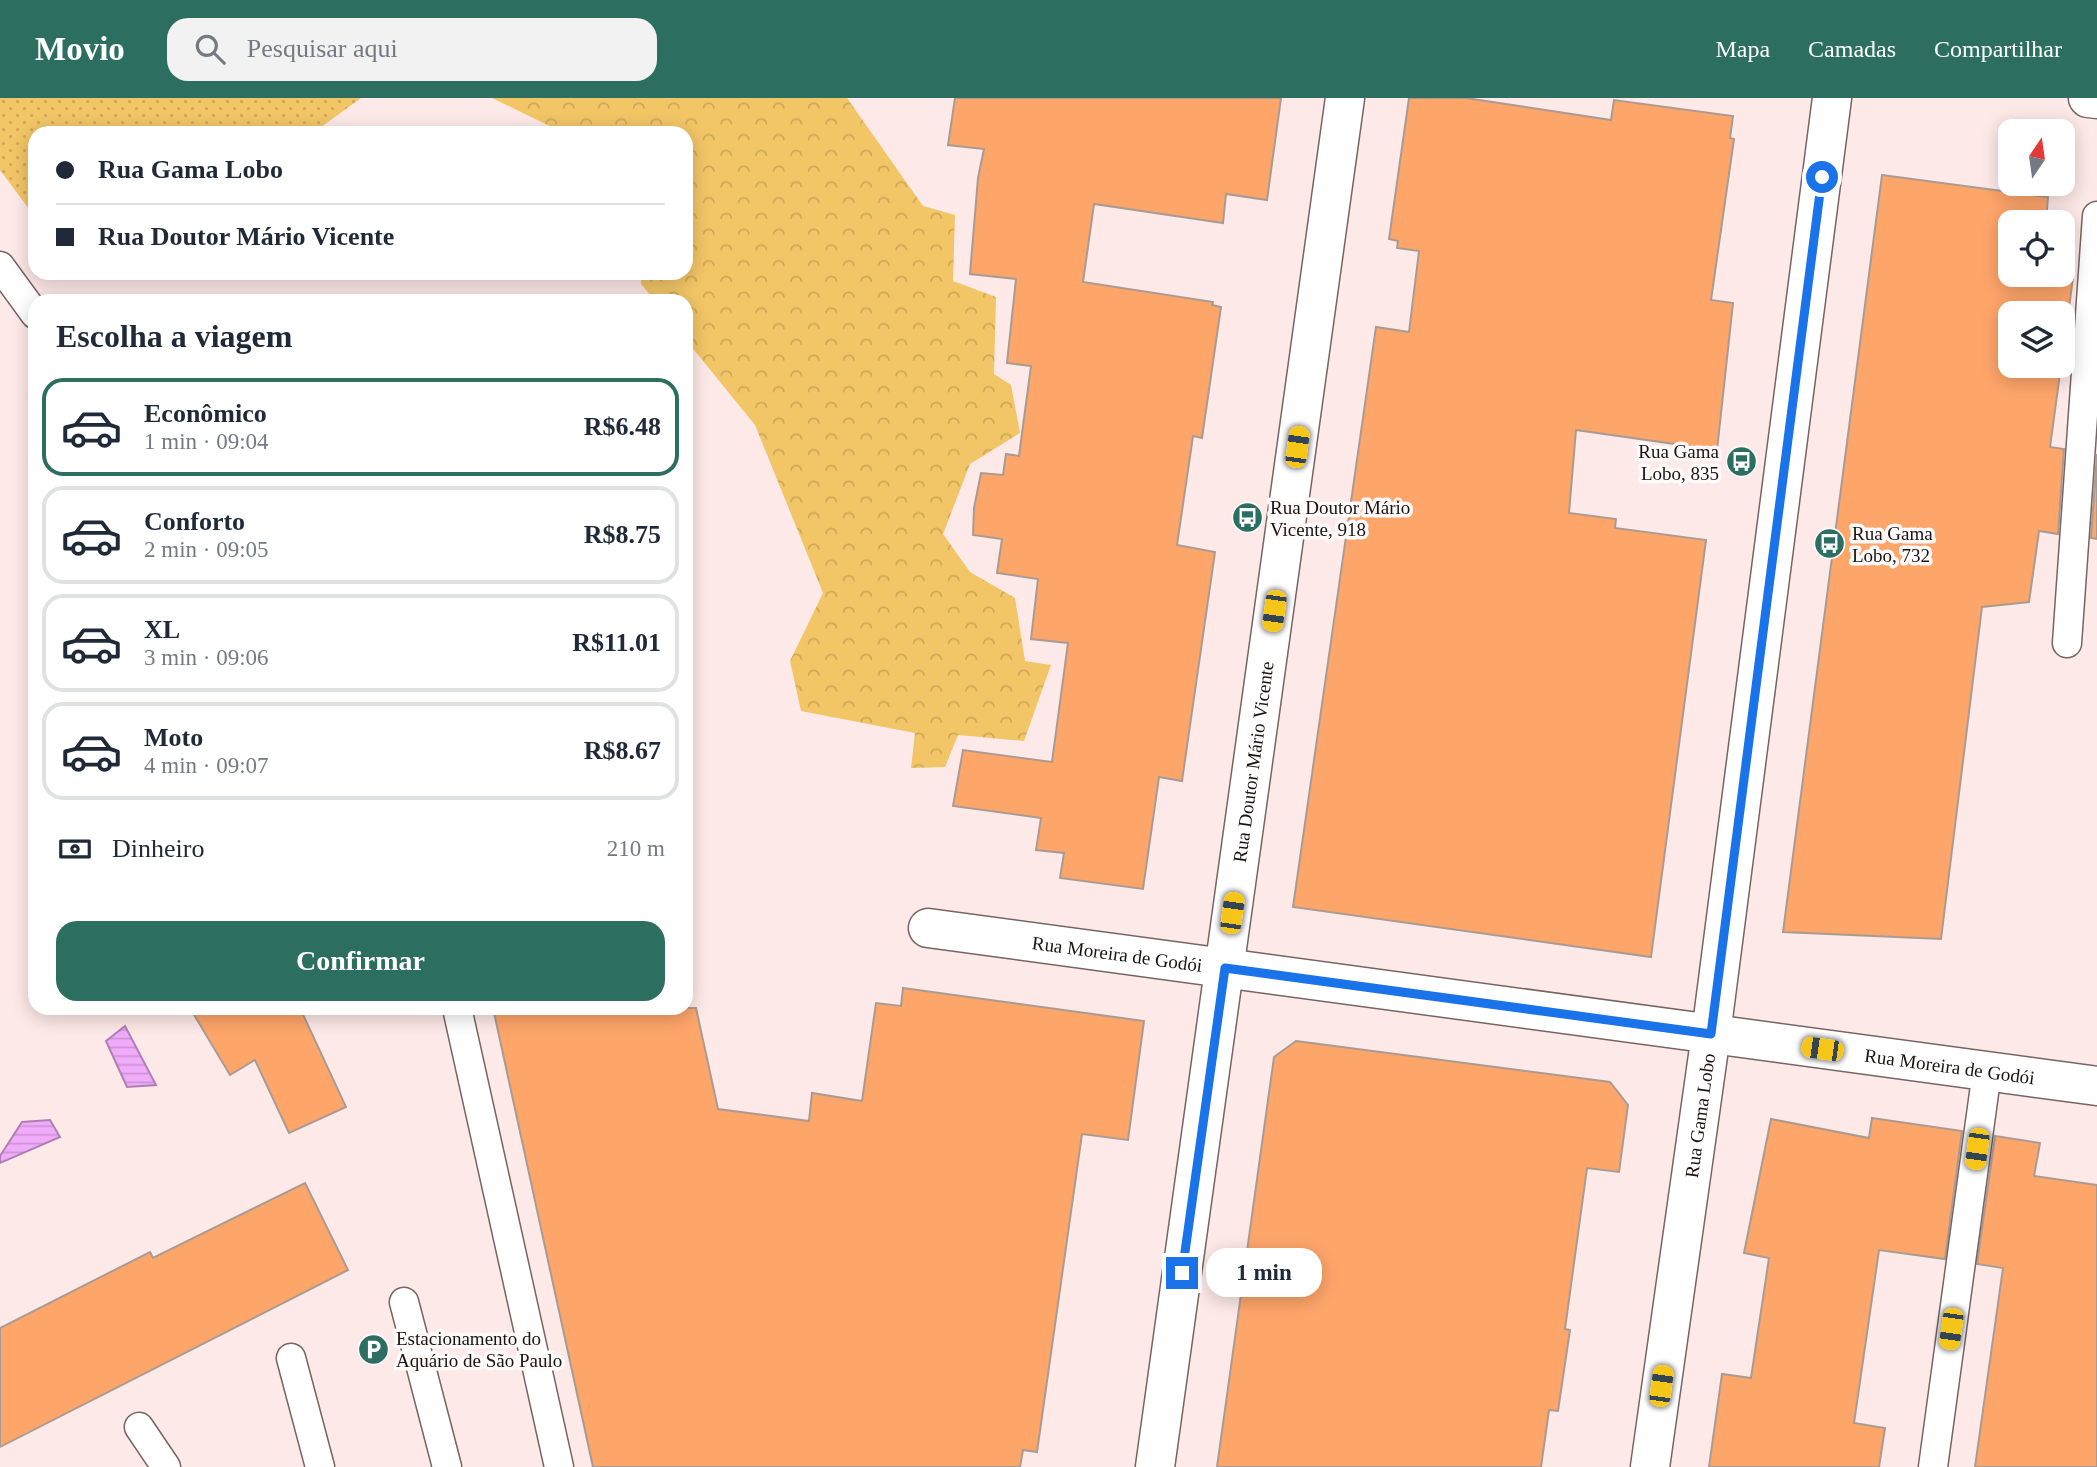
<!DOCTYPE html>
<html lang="pt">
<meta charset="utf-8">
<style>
body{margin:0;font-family:Georgia,serif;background:#f2f2f3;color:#1f2937;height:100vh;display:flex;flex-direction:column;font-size:26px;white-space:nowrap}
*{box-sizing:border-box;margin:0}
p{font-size:23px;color:#747a83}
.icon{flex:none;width:38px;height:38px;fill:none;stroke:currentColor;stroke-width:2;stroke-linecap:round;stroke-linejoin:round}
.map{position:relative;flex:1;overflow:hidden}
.drawer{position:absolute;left:28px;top:196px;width:665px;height:721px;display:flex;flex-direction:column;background:#fff;border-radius:21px;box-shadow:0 4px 18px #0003}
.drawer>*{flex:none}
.top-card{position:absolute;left:28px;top:28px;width:665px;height:154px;border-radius:21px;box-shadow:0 4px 18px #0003;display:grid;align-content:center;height:154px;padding:0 28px;background:#fff}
.needle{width:46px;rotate:13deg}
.buttons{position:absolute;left:1998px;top:21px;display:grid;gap:14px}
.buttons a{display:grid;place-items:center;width:77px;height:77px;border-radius:14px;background:#fff;box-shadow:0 4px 18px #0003;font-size:35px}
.end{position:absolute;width:32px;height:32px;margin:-16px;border:9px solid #1a73e8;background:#fff;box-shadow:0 0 0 4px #fff}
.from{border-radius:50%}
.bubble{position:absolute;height:49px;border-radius:21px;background:#fff;box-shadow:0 4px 18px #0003;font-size:23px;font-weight:600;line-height:49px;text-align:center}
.car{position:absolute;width:21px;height:42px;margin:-21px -10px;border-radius:9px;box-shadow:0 0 5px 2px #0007;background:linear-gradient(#f5c518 24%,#345 0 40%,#f5c518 0 76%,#345 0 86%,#f5c518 0)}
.top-card b{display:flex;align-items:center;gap:24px;height:66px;font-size:26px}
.top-card b+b{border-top:2px solid #e0e1e3}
.top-card i{width:18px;height:18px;background:#1f2937}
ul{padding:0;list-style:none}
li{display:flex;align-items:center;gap:21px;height:98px;margin:0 14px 10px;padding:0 14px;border:4px solid #e0e1e3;border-radius:21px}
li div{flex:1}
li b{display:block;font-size:26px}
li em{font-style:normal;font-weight:600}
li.selected{border-color:#2c6f60}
li>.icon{width:63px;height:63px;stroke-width:1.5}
h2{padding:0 28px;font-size:32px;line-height:84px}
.pay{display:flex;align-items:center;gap:18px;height:77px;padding:0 28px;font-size:26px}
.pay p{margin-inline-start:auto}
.button{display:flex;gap:14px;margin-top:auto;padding:14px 28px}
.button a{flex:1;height:80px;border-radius:21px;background:#2c6f60;color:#fff;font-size:28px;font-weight:600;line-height:80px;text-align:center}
header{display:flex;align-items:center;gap:42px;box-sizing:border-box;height:98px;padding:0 35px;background:#2c6f60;color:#fff}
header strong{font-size:33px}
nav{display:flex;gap:38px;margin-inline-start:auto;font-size:24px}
.search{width:490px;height:63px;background:#f2f2f3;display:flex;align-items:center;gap:18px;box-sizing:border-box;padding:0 24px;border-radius:21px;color:#747a83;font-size:26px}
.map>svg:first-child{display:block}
.grass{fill:url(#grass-dots)}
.forest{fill:url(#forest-crowns)}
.water{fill:url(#water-rules);stroke:#b07eb5;stroke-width:2}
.building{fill:#fea56a;stroke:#aa9b92;stroke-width:2}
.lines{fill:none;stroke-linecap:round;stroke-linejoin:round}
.service-casing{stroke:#766563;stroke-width:31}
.minor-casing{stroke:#766563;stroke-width:41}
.service{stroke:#fff;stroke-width:28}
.minor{stroke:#fff;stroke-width:38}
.route{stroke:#1a73e8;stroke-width:9}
.labels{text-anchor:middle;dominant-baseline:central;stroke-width:7;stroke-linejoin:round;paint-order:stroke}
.poi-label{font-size:19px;fill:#1a1312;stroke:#fffafa;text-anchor:start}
.street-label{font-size:19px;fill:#1a1312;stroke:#fffafa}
</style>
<header>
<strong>Movio</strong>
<div class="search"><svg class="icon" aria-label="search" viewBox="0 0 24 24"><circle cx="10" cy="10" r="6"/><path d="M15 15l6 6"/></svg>Pesquisar aqui</div>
<nav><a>Mapa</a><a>Camadas</a><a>Compartilhar</a></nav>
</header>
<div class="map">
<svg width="2097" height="1369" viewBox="0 0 2097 1369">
<defs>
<pattern id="grass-dots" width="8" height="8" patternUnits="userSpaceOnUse" patternTransform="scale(1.75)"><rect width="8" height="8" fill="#f2c566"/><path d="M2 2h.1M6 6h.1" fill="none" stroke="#cfa857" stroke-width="1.8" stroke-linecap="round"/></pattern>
<pattern id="forest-crowns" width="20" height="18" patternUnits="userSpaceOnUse" patternTransform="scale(1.75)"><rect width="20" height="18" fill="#f2c566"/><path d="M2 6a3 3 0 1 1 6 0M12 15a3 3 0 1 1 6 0" fill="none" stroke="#cfa857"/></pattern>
<pattern id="water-rules" width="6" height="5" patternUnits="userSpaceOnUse" patternTransform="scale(1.75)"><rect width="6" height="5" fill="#f0acfb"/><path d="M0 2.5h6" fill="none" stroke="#cd93d6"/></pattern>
</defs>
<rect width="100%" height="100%" fill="#fde9e7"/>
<path class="grass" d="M0 0H361L313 35H35V119L0 72Z"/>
<path class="forest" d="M492 0H847L923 108 955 117 953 183 996 199 994 276 1011 287 1020 335 970 366 943 436 970 474 1015 500 1025 563 1051 567 1024 643 958 637 945 669 911 670 915 635 801 613 790 563 823 495 755 327 686 242V203H655L641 186V175H686V35H564Z"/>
<g class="water">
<path d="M125 928 156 987 127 989 106 943Z"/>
<path d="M50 1022 60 1039 0 1065V1058L22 1024Z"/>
</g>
<g class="building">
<path d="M955 0H1281L1267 102 1226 96 1223 125 1094 106 1083 184 1213 204 1212 207 1221 209 1202 340 1193 338 1177 447 1215 454 1182 683 1159 679 1143 791 1060 780 1064 755 1036 752 1041 720 953 708 963 652 1052 664 1068 545 1031 541 1038 481 997 475 1002 441 973 437 974 410 981 375 1003 377 1006 356 1019 358 1031 268 1007 265 1016 181 970 176 978 80 984 51 948 47Z"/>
<path d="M1409 0H1466L1611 22 1614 2 1733 18 1730 40 1734 41 1711 202 1733 205 1717 352 1576 332 1569 415 1616 421 1615 430 1706 442 1651 859 1293 809 1376 229 1409 234 1419 153 1397 150 1398 143 1389 141Z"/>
<path d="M1882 77 2048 99 2046 124H2011V177L2063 176 2073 180 2063 254V215H2011V268H2061L2050 349 2064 351 2058 436 2039 433 2029 504 1982 509 1941 841 1783 834Z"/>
<path d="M2097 356V441L2091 440Z"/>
<path d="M903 890 1144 923 1128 1042 1082 1036 1037 1354 1023 1352 1020 1369H593L493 910H696L718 1011 809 1023 812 995 862 1003 876 905 901 908Z"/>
<path d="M190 910H300L346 1009 289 1035 255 962 230 977Z"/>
<path d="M1296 943 1610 984 1628 1007 1619 1074 1587 1070 1565 1231 1570 1232 1558 1313 1549 1312 1541 1369H1217L1274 959Z"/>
<path d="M1872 1020 1962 1033 1945 1161 1879 1152 1854 1325 1885 1330 1879 1369H1709L1722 1276 1751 1280 1769 1160 1744 1155 1771 1021 1869 1040Z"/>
<path d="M1995 1038 2040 1045 2034 1078 2097 1087V1369H1975L2003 1170 1977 1166Z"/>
<path d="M305 1085 348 1172 0 1349V1230L150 1154 153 1160Z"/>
</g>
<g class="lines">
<defs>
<g id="service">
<path d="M0 168 35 216"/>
<path d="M2067 545 2097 118"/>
<path d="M457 910 559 1369"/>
<path d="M404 1204 447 1369"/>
<path d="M291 1260 320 1369"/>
<path d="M139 1329 166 1369"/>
<path d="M1933 1369 1987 973"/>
</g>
<g id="minor">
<path d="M2088 0 2097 1"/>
<path id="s1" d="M928 830 2097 988"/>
<path id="s2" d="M1155 1369 1345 0"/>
<path id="s3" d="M1650 1369 1711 936 1832 0"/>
</g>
</defs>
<use href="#service" class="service-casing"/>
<use href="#minor" class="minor-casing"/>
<use href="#service" class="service"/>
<use href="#minor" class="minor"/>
</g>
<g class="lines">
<path class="route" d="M1182 1175 1225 870 1711 936 1822 79"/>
</g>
<defs>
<symbol id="bus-disc" viewBox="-11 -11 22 22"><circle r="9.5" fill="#2c6f60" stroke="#fffafa"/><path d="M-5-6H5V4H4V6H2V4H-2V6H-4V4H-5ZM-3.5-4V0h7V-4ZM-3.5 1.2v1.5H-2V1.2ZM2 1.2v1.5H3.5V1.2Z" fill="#fff"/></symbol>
<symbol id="parking-disc" viewBox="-11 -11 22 22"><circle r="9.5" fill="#2c6f60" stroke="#fffafa"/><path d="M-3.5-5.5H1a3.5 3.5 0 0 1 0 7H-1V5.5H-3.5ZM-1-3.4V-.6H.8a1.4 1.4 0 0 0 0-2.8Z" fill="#fff"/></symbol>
</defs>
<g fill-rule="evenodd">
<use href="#bus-disc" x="1724" y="346" width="35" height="35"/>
<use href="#bus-disc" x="1230" y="402" width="35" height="35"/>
<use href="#bus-disc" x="1812" y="428" width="35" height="35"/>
<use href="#parking-disc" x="356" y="1234" width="35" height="35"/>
</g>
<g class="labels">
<g class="poi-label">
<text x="1719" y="353" text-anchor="end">Rua Gama<tspan x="1719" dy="22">Lobo, 835</tspan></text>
<text x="1270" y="409">Rua Doutor Mário<tspan x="1270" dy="22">Vicente, 918</tspan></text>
<text x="1852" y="435">Rua Gama<tspan x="1852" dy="22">Lobo, 732</tspan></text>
<text x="396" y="1240">Estacionamento do<tspan x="396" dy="22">Aquário de São Paulo</tspan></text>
</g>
<g class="street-label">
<text stroke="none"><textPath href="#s2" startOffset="712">Rua Doutor Mário Vicente</textPath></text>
<text stroke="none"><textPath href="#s1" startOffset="191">Rua Moreira de Godói</textPath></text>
<text stroke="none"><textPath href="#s1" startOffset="1031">Rua Moreira de Godói</textPath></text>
<text stroke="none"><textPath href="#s3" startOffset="355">Rua Gama Lobo</textPath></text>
</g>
</g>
</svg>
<div class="buttons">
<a><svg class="needle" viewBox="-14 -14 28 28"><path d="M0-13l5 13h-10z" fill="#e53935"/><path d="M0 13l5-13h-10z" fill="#747a83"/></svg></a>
<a><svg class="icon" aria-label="locate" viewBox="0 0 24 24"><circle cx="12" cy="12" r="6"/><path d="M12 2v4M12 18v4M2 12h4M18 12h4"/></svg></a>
<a><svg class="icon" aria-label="layers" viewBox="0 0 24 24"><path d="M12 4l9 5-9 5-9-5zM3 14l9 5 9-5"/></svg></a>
</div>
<i class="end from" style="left:1822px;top:79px"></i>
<i class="end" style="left:1182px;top:1175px"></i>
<div class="bubble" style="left:1206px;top:1150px;width:116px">1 min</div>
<i class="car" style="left:1297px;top:349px;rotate:8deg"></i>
<i class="car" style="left:1274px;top:513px;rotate:188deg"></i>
<i class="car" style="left:1232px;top:815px;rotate:8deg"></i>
<i class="car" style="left:1822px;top:951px;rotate:278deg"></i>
<i class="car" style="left:1977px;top:1051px;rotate:188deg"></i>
<i class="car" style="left:1951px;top:1231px;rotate:188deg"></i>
<i class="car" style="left:1661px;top:1288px;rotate:8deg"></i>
<div class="top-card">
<b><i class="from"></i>Rua Gama Lobo</b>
<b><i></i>Rua Doutor Mário Vicente</b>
</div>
<section class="drawer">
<h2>Escolha a viagem</h2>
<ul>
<li class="selected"><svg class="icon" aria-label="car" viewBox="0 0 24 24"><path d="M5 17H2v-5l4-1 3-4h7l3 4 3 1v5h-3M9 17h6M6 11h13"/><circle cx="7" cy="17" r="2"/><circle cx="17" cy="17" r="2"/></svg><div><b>Econômico</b><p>1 min · 09:04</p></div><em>R$6.48</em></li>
<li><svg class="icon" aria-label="car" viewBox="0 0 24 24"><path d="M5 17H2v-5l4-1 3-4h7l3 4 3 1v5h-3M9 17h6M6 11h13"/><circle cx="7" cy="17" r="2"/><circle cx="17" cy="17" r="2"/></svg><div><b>Conforto</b><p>2 min · 09:05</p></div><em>R$8.75</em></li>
<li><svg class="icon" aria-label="car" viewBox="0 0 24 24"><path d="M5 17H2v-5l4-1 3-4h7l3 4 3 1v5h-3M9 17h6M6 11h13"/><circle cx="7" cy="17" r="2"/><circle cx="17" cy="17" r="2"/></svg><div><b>XL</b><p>3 min · 09:06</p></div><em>R$11.01</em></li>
<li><svg class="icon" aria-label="car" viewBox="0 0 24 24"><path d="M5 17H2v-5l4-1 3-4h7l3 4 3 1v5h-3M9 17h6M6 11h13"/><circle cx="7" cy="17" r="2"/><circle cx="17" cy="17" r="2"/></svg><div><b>Moto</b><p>4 min · 09:07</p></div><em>R$8.67</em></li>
</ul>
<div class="pay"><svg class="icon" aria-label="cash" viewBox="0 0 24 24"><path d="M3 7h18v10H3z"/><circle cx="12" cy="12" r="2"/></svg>Dinheiro<p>210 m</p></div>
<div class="button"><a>Confirmar</a></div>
</section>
</div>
